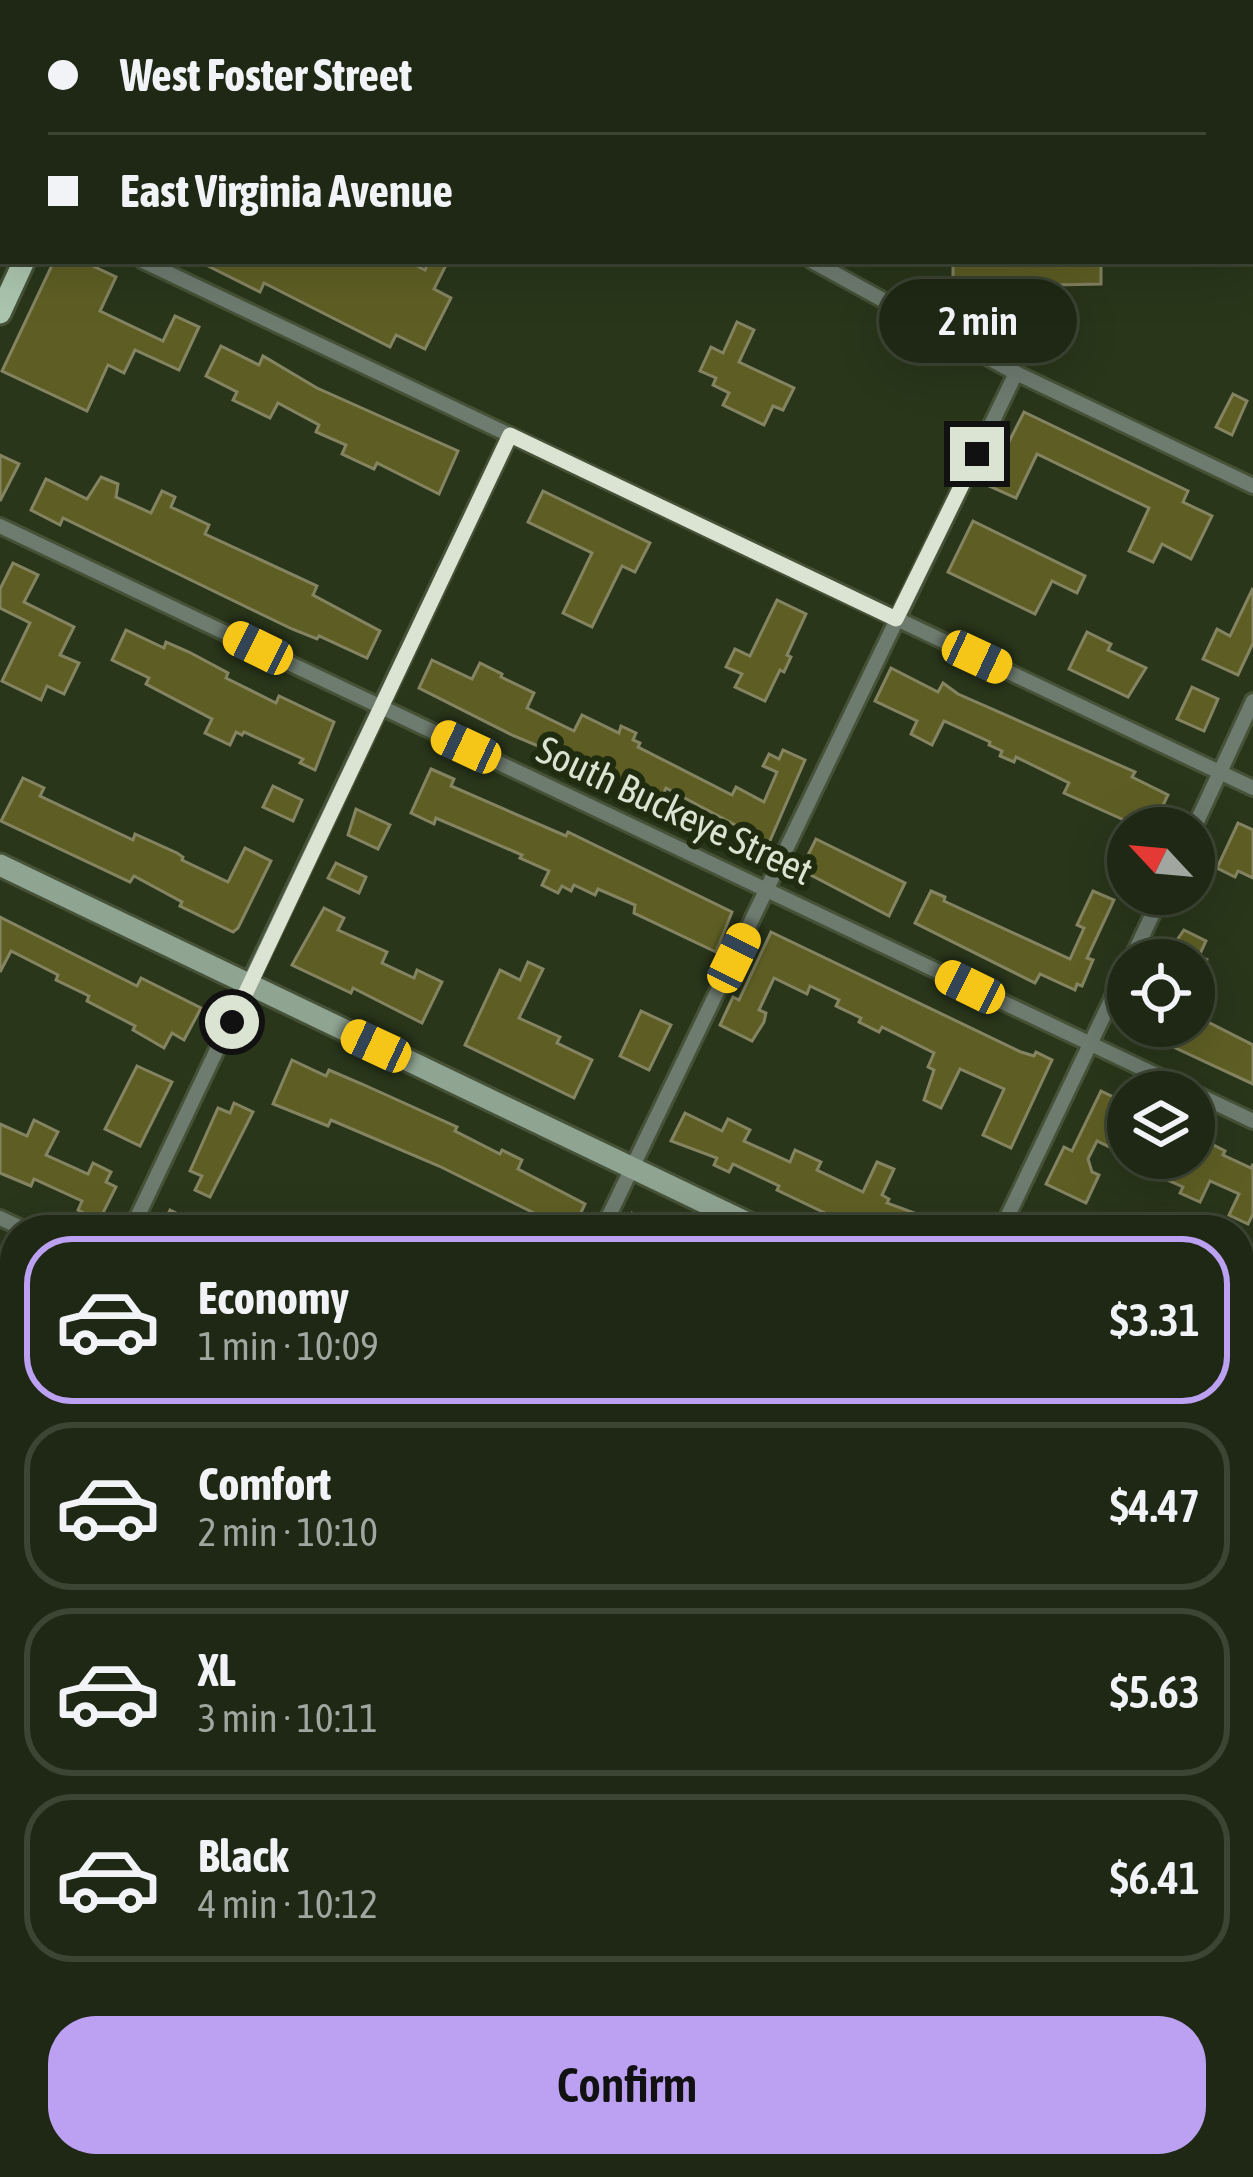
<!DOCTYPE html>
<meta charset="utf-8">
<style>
body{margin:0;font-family:"Asap Condensed",sans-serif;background:#27301d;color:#f1f3f6;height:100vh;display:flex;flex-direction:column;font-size:45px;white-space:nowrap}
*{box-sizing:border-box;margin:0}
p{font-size:39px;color:#a1a6a0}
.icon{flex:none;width:66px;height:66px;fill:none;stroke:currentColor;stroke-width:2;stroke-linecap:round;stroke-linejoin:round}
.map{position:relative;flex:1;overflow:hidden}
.panel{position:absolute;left:0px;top:1215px;width:1254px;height:963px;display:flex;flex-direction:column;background:#1f2814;border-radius:48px 48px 0 0;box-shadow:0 12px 48px #0002,0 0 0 3px #3c4434}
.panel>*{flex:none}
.top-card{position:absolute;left:0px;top:0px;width:1254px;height:264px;box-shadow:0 12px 48px #0002,0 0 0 3px #3c4434;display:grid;align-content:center;height:264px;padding:0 48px;background:#1f2814}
.needle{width:78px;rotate:296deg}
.controls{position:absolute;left:1107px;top:807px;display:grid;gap:24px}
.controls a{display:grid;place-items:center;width:108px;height:108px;border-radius:50%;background:#1f2814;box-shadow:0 12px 48px #0002,0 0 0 3px #3c4434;font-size:60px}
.end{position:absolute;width:54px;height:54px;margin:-27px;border:15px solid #dbe3d2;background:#111;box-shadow:0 0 0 6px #111}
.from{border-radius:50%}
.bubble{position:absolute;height:84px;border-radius:42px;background:#1f2814;box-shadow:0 12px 48px #0002,0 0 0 3px #3c4434;font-size:39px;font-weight:600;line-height:84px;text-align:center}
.car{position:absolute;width:36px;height:72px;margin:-36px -18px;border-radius:15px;box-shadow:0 0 9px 3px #0007;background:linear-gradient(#f5c518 24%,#345 0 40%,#f5c518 0 76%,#345 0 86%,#f5c518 0)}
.top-card b{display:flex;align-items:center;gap:42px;height:114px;font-size:45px}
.top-card b+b{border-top:3px solid #3c4434}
.top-card i{width:30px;height:30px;background:#f1f3f6}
ul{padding:21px 0 0;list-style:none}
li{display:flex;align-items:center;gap:36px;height:168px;margin:0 24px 18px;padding:0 24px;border:6px solid #3c4434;border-radius:48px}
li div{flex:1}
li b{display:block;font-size:45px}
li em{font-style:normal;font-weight:600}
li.on{border-color:#bca0f2}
li>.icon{width:108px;height:108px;stroke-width:1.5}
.button{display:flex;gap:24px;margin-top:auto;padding:24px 48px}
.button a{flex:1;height:138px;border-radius:48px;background:#bca0f2;color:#111;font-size:48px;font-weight:600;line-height:138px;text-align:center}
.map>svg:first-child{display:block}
.building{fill:#5e5e24;stroke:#848462;stroke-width:3}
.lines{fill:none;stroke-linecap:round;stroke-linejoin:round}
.minor-casing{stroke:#455237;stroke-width:20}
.secondary-casing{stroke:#455237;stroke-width:27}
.primary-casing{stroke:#455237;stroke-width:27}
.minor{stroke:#6e7b6f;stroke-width:14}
.secondary{stroke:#90a492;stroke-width:21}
.primary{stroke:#aac4ad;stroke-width:21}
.route{stroke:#dbe3d2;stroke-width:15}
.labels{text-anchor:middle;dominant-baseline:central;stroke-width:12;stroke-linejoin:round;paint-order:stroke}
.street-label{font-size:39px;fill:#dbe3d2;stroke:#202c10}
</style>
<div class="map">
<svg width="1253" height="2177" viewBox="0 0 1253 2177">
<rect width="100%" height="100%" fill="#29361a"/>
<g class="building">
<path d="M54 261H82L116 277 100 311 163 341 175 316 199 327 179 370 135 350 124 373 108 365 87 411 2 371Z"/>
<path d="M198 261H407L425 270 429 261H448L434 289 451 298 425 349 396 335 390 347 264 283 260 292Z"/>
<path d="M953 261H1101V284L953 287Z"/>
<path d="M737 322 754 330 739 362 794 388 783 410 773 406 764 425 723 405 729 393 713 385 716 378 700 371 711 347 723 353Z"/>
<path d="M221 346 259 365 263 356 317 388 458 451 439 494 377 463 374 469 342 454 346 445 316 432 319 425 278 403 270 418 233 400 237 392 206 376Z"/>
<path d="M1233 394 1247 401 1232 435 1216 427Z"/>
<path d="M1024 412 1188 491 1183 502 1212 516 1191 559 1162 544 1153 562 1129 551 1149 508 1037 454 1016 498 987 485Z"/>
<path d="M0 455 19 464 0 501Z"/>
<path d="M101 477 118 484 116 497 151 513 162 491 175 497 171 507 209 525 205 534 317 586 313 595 380 631 367 658 319 636 317 639 292 629 63 518 60 525 31 510 46 479 87 499Z"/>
<path d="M543 491 650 543 635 572 622 566 592 627 563 613 592 553 528 522Z"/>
<path d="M973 521 1085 576 1077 593 1052 581 1035 614 948 572Z"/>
<path d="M13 563 38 575 24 602 74 627 60 655 79 663 64 694 47 686 41 700 2 681 30 623 0 608V589Z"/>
<path d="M1253 588V643L1238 675 1203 659 1217 629 1230 636Z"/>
<path d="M777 600 806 614 787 655 791 657 784 672 780 670 765 701 735 687 742 674 726 667 735 649 750 656Z"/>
<path d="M126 630 164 648 166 642 189 652 228 673 226 678 276 703 279 696 334 722 315 770 300 763 303 759 244 732 242 735 236 732 230 745 205 733 212 719 146 684 149 678 112 660Z"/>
<path d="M1087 632 1111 644 1108 650 1146 668 1128 697 1069 669Z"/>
<path d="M432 660 472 679 480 663 502 674 501 677 534 693 527 708 574 731 582 715 619 733 621 726 636 733 633 740 640 743 638 747 732 795 736 787 764 802 777 772 763 766 769 754 779 759 783 750 805 760 769 843 666 788 661 799 648 792 645 799 632 792 634 787 552 747 550 751 514 736 419 688Z"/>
<path d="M891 668 938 692 943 683 958 694 1135 772 1132 777 1168 795 1152 828H1142L1064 793 1069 783 1016 757 1014 762 1000 756 1002 751 989 745 990 742 944 721 932 745 911 734 917 721 875 701Z"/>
<path d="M1192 687 1218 699 1204 731 1177 719Z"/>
<path d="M431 769 454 779 451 786 566 836 568 832 732 912 716 952 634 913 635 905 598 889 595 895 574 885 571 891 562 886 558 893 542 885 549 871 520 858 522 855 436 818 434 824 411 813Z"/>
<path d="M23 778 44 788 40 796 133 840 135 834 177 853 183 857 182 860 228 882 245 848 271 861 238 928 233 932 180 906 182 902 134 876 130 882 1 821Z"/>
<path d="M273 786 302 800 293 821 263 807Z"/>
<path d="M356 809 390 825 378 849 348 835Z"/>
<path d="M1238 823 1253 830V878L1238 871 1235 877 1217 868Z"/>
<path d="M816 839 905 883 889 916 807 873 809 868 803 865Z"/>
<path d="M336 863 366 877 359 893 328 878Z"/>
<path d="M931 891 945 897 944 901 1070 959 1084 928 1077 925 1093 891 1114 900 1087 958 1093 960 1082 986 1077 984 1075 990 1040 974 1035 983 915 923Z"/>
<path d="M324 908 344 918 338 930 387 952 382 963 414 978 417 970 442 982 422 1023 353 988 351 993 292 965Z"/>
<path d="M0 917 137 986 141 978 201 1008 184 1040 172 1033 164 1048 133 1030 135 1026 87 1001 89 996 56 980 58 975 11 951 0 972Z"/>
<path d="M1184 930 1206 941 1199 956 1208 960H1171L1166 956Z"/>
<path d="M771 932 1021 1052 1034 1056 1036 1052 1052 1060 1011 1148 983 1135 1004 1089 960 1069 941 1108 924 1100 934 1070 928 1067 934 1053 882 1027 879 1032 859 1022 861 1018 836 1006 839 1000 810 986 807 994 774 978 759 1010 766 1013 764 1022 752 1041 720 1025 733 997 739 1000Z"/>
<path d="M528 962 543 969 519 1018 560 1037 557 1043 592 1060 574 1098 465 1045 500 970 520 980Z"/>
<path d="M641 1011 671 1025 649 1070 620 1056Z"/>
<path d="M1194 1015 1253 1045V1084L1128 1026H1194Z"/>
<path d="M292 1060 326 1076 329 1070 362 1084 457 1127 455 1131 500 1154 502 1150 522 1160 518 1169 585 1204 573 1230H548L552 1222 439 1166 331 1120 328 1126 273 1104Z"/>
<path d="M137 1066 172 1082 140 1146 105 1129Z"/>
<path d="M1101 1091 1128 1104V1156L1097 1141 1088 1159 1092 1172 1099 1175 1086 1203 1046 1184 1064 1147 1072 1151Z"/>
<path d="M234 1103 253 1112 210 1197 195 1190 202 1176 190 1171 218 1108 230 1113Z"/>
<path d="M685 1113 722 1131 728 1119 750 1130 744 1141 790 1162 795 1150 821 1162 817 1170 863 1192 877 1162 894 1169 882 1195 889 1199 887 1203 928 1218 922 1230H850L852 1226 777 1190 779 1186 733 1164 729 1172 714 1165 717 1158 671 1141Z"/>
<path d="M34 1120 58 1132 46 1155 88 1174 93 1163 111 1172 106 1182 116 1187 99 1221 78 1210 82 1201 34 1179 31 1186 0 1173V1124L27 1136Z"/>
<path d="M1206 1141 1225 1151 1223 1155 1251 1168 1253 1164V1214L1248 1224 1229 1215 1239 1194 1210 1181 1200 1202 1180 1193 1183 1187 1156 1175 1158 1171 1131 1158H1197Z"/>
<path d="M170 1210 211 1230H160Z"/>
<path d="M632 1213 668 1230H624Z"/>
<path d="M15 1258V1312L0 1304V1288Z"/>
<path d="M1239 1368 1253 1375V1417L1239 1410Z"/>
<path d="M0 1389 15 1396 11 1418 0 1413Z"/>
<path d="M5 1563 15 1568V1594L0 1624V1574Z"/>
<path d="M1253 1712V1764L1239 1757V1741Z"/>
<path d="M15 1728V1797L0 1790V1761Z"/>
<path d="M1239 1854 1253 1861V1908L1239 1901Z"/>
<path d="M1239 2038 1253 2044V2057L1239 2087Z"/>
<path d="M73 2163H140L134 2177H102Z"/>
<path d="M383 2163H425L418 2177Z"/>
<path d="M536 2163H572L604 2177H530Z"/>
<path d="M839 2163H866L895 2177H832Z"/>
<path d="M1171 2163H1234L1253 2172V2177H1203Z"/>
</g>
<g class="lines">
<defs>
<g id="minor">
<path d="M268 0 275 3"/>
<path d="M0 178 3 180"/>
<path d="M143 261 1253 788"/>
<path d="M812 261 1016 373 1253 486"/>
<path d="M0 526 1192 1092"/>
<path d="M1194 828 1253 701"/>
<path d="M1131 960 1162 894"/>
<path d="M1194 1093 1253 1121"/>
<path d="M0 1218 26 1230"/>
<path d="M131 1230 510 435"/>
<path d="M602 1230 1016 373"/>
<path d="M1001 1230 1128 965"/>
<path d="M0 1504 15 1473"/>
<path d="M0 1532 15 1539"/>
<path d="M1239 1584 1253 1554"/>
<path d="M1239 1807 1253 1813"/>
<path d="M0 1842 15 1849"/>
<path d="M1239 2119 1253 2126"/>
<path d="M671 2163 700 2177"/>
<path d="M235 2177 241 2163"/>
<path d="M497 2177 504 2163"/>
<path d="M799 2177 806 2163"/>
</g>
<g id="secondary">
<path d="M0 865 762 1230"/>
<path d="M1239 1457 1253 1464"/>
</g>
<g id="primary">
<path d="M146 3 148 0"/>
<path d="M0 313 24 261"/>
</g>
</defs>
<use href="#minor" class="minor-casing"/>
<use href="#secondary" class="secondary-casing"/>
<use href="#primary" class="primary-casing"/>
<use href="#minor" class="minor"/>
<use href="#secondary" class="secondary"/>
<use href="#primary" class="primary"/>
</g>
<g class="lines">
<path class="route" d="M232 1022 510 435 896 619 977 454"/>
</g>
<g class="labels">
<g class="street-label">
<text transform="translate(675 810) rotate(25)">South Buckeye Street</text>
</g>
</g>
</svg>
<div class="controls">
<a><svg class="needle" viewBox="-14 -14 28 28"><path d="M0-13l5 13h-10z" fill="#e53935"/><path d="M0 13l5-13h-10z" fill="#a1a6a0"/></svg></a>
<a><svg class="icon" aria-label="locate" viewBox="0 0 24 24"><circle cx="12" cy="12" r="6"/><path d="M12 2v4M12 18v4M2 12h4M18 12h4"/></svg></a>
<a><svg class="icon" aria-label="layers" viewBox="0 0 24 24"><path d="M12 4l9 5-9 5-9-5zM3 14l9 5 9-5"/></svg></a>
</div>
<i class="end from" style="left:232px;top:1022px"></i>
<i class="end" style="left:977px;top:454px"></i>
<div class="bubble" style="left:879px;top:279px;width:198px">2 min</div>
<i class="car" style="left:258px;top:648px;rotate:296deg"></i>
<i class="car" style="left:977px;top:657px;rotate:115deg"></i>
<i class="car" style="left:466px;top:747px;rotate:295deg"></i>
<i class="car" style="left:734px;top:958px;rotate:26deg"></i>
<i class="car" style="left:970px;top:987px;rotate:296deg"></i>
<i class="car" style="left:376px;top:1046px;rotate:295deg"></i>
<div class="top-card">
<b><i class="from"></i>West Foster Street</b>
<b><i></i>East Virginia Avenue</b>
</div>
<section class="panel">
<ul>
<li class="on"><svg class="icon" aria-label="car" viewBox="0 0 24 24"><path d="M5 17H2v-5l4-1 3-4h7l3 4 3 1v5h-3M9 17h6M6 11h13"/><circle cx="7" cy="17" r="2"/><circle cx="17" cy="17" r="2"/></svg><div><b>Economy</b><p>1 min · 10:09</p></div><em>$3.31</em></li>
<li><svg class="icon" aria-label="car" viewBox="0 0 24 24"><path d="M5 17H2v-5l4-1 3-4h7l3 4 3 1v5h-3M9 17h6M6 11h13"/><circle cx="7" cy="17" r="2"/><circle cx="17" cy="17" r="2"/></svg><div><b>Comfort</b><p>2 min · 10:10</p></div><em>$4.47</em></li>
<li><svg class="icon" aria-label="car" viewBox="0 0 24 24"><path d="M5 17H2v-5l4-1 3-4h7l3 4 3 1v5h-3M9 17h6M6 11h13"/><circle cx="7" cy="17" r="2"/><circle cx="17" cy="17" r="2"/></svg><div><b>XL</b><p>3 min · 10:11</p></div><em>$5.63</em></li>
<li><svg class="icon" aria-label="car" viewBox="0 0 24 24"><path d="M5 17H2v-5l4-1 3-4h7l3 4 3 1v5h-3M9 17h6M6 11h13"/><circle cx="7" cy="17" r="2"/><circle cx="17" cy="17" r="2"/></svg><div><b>Black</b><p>4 min · 10:12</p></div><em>$6.41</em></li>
</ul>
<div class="button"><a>Confirm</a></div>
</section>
</div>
